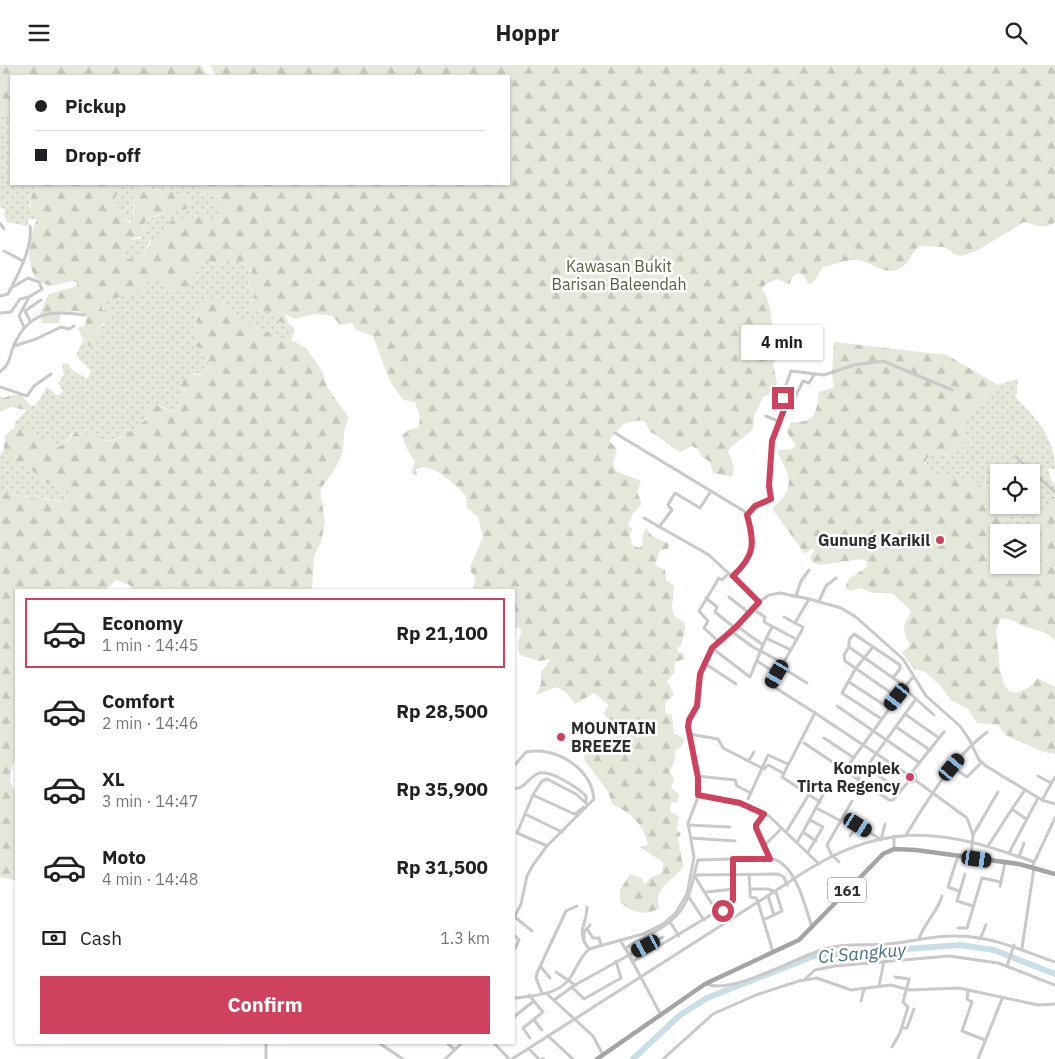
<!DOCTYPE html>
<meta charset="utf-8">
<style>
body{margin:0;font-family:"IBM Plex Sans",sans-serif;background:#f2f2f2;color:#202124;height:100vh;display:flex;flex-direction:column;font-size:19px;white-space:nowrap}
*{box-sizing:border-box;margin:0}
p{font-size:16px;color:#757577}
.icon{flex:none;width:28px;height:28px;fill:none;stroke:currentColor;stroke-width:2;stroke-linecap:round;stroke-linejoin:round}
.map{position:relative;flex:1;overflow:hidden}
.details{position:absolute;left:15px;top:524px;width:500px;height:455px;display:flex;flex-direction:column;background:#fff;border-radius:0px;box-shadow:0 1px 4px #0004}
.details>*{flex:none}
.guide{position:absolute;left:10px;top:10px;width:500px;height:110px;border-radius:0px;box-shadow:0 1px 4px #0004;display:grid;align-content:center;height:110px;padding:0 25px;background:#fff}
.tools{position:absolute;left:990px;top:399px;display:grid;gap:10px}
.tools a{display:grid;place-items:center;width:50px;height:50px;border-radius:0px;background:#fff;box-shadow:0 1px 4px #0004;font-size:25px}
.end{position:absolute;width:22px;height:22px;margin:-11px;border:6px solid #ce425d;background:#fff;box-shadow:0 0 0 2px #fff}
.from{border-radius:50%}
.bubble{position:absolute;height:35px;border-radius:0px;background:#fff;box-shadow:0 1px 4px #0004;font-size:16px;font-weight:800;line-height:35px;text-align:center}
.car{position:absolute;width:15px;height:30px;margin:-15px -8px;border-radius:6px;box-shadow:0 0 4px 1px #0007;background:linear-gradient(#222 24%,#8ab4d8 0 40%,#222 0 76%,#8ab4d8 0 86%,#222 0)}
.guide b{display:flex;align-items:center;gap:18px;height:48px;font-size:19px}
.guide b+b{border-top:1px solid #e0e0e0}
.guide i{width:12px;height:12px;background:#202124}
ul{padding:9px 0 0;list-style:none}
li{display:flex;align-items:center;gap:15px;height:70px;margin:0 10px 8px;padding:0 15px;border:2px solid transparent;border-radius:0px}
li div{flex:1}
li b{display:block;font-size:19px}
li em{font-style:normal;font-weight:800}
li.on{border-color:#ce425d}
li>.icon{width:45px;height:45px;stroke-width:1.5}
.pay{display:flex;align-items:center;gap:12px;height:55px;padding:0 25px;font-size:19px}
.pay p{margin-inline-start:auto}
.button{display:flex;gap:10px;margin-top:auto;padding:10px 25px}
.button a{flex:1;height:58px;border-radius:0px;background:#ce425d;color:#fff;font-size:20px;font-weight:800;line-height:58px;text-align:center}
header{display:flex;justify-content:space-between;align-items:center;height:65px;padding:0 25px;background:#fff;font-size:22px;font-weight:800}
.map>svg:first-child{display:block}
.grass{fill:url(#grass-dots);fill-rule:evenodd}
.forest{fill:url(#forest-firs);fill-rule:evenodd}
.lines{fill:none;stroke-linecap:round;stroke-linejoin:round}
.river{stroke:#c9dee5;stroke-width:6}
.minor{stroke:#c9c9c9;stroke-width:3}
.primary{stroke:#a4a4a4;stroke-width:4.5}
.route{stroke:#ce425d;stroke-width:6}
.poi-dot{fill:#ce425d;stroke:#fff;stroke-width:2}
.labels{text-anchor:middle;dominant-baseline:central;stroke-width:5;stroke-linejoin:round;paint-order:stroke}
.shield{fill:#fff;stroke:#6b6b6b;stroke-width:1}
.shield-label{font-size:15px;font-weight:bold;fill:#2c2c2c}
.park-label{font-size:16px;fill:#53613f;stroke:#fff}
.poi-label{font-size:16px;font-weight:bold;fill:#2c2c2c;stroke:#fff;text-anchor:end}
.water-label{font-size:18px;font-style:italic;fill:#457282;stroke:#fff}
</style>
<header><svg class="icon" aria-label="menu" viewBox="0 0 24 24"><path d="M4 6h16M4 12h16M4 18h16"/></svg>Hoppr<svg class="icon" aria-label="search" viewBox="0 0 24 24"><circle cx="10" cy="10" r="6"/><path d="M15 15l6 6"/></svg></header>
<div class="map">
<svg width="1055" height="994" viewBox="0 0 1055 994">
<defs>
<pattern id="grass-dots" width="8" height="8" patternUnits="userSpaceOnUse" patternTransform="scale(1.25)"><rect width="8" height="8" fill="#e3e8da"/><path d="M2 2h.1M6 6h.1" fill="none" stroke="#c3c7bb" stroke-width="1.8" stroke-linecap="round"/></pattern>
<pattern id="forest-firs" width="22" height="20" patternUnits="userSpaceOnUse" patternTransform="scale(1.25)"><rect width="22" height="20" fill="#e3e8da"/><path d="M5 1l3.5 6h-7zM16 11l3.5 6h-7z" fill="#c3c7bb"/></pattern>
</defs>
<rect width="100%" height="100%" fill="#fff"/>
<g class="grass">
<path d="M0 48 11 58V119H35L29 140 37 155 29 153 27 161 7 157 4 150 5 145 0 141Z"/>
<path d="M124 119H137L134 124 133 157 124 155 115 133Z"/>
<path d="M140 119H201L208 128 215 126C221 132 219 137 216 144L222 151 220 156 198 152 169 158 167 169 149 176 142 193 123 194 122 188 131 175 142 173 146 154 190 142 174 127 155 125Z"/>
<path d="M203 192 210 195 214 200H221L226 195 236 196 251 202 248 219 255 230 251 236 260 247 264 245 269 247C274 253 280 259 289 259L295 265 291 275 280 273 273 268 259 265 252 258 237 256C233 253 224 240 223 235L209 234 196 249V281L207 288 208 300 204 310 194 308 180 322 185 326 175 347 158 340 146 344 147 353C136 363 122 376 106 375 97 375 89 367 72 368L65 379 58 382 15 362V357L31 341 36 340 47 322 58 331 63 326 58 318 64 310 62 298 69 299 72 305 87 314 91 306 76 291 83 275 91 283 98 276 99 263 104 259 103 236 142 225 149 212 158 215 166 225 190 227C192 217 192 203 203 197Z"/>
<path d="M1018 314 1016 333C1037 353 1055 374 1055 404L1048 403 1051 415 1055 419C1055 424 1055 430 1055 435 1049 451 1031 464 1015 466L1008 460 986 424 968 412C952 416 938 410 925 400 932 380 939 393 952 387 959 384 965 380 971 377L962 362 970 345 998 320ZM999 408H1031V440H999Z"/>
<path d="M4 384 38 410 44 417 69 425 68 432 61 437C40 430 21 434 0 427V391Z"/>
</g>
<g class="forest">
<path d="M0 0H201L208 11H11V58L0 48Z"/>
<path d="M210 0H1055V157C1043 166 1036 159 1024 157L978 185 962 191 956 190 945 182 919 181C912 187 910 197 902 202 885 214 871 194 854 195 844 195 833 200 823 202L815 215 810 219 807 218 805 212 801 208 794 210 789 219 777 214 766 219 762 224C775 241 767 266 784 282L773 299 778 323 777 326 763 332 754 351 753 364C745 373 735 376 728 386L734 403 732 412 713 408 710 397 702 392 698 384 692 381 680 387C668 381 662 372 650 367L646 358 641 355 623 359 609 376 617 384 613 397 616 406 641 416 637 427 642 439 633 448 628 460 632 464 630 471 632 480 640 483 643 479 642 472 646 463 652 471 669 479 668 484 660 485 655 500 665 505 666 515 674 521 672 543 674 551 684 557 685 564 681 581 677 583 678 587 684 589V594L675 597 674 608 667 616 674 629 665 638V648L672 650 674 669 683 673 684 676 681 682 676 685 674 698 669 707 674 713 671 723 679 729 678 737 671 738 670 746 679 752 676 764 681 769 678 774 683 801C673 818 653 821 659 843 647 852 630 847 620 837V825L630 809 642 813 644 820 650 813 662 808 663 797 640 782 648 780C645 762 630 746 613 740L607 725 585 696 584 692 589 683 602 684 614 669 615 661 603 648 608 642V639L594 628 575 639 567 628 556 622 536 630 541 619V607L551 594 539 596 520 590C515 581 519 575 522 566L518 562 514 564V525H472L476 513 471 507 470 502 483 472 478 452 467 443 466 431C456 420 432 396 416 404L417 411 411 408 415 396C410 391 404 378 402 371L408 365 419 362 420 352 415 337 403 335 390 316 373 271 356 265 352 258 340 260 333 251 315 249 294 254 285 249 289 259C279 259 275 254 269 247L255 246 250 242 255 230 247 215 252 205 251 202 236 196H226L217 201 204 192 201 200H198L193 211 190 227 166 225 158 215 149 212 141 227 103 236 102 245H110V251L99 263 98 276 91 283 83 275 78 263 85 260 87 250 78 246 62 247 58 258H42L40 248 49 229 77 221V218L75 216C66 216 57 222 48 220 22 214 28 171 37 155 26 143 31 133 35 119H124L115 133 124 155 130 158 134 154V124L137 119 155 125 174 127 189 134 192 140C183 149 160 147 146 154L143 165 145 171 133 173 122 188 123 194 142 193 152 174 167 169 169 158 173 154 198 152 221 155 222 151 216 144 219 131 214 126 205 129 201 119H509V11H216Z"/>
<path d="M205 233H221L237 256 252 258 259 265 273 268 280 273 291 275 307 284 322 306 327 322 349 353C341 365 346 378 341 391 336 404 328 413 320 425L325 457 321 477 314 491 312 525H132L130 520 116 515 105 525H16V694C9 707 7 716 16 727V816C10 813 5 814 0 812V427C20 434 40 431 61 437L68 432 69 425 44 417 33 406 18 398 4 384 5 370 15 362 20 363 58 382 65 379 78 364 106 376 121 373 147 354 146 341C156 336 165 345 175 347L185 326 179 320 188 309 204 310 208 300 207 288 196 281 193 275C201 260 190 248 205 233Z"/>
<path d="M834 277 947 290 998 320 970 345 963 362 971 377C964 380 955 388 948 388 936 390 930 385 925 399 938 410 952 416 968 412L986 424 1008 460 1015 466C1034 463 1045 450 1055 434V576C1047 566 1039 566 1027 562 1016 559 1015 554 1001 553L996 565 1000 605 1004 619 1009 626 1016 628 1030 622 1037 613 1055 622V689C1040 687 1039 685 1026 679 1010 672 1009 675 998 660L977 658 968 644 951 635 939 619 925 607 914 604 902 588 910 580C901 563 903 562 911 546L892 528H873L860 523 850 526 845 523 849 514 867 502 866 496 861 494 820 500 813 498 810 492 815 485 811 484 805 489 773 445V442C795 426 791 410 778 389L779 385 792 384 796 381 787 367 791 357C818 359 816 345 819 327L834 322 832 309ZM999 468H1031V500H999Z"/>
<path d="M11 330H21L31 341 27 345 11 342 0 347V331L4 333Z"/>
</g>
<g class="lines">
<path class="river" d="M633 994 680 950 707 933 814 891 960 880 994 885 1055 909"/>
<g class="minor">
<path d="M0 158 4 164"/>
<path d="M4 186 23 196"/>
<path d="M0 231 8 229C18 209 33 183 30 161"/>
<path d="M0 248 11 247 20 234 29 232 42 224 39 217 28 213 11 223"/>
<path d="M30 256 25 246 41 235"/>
<path d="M24 262 19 251 29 232"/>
<path d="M14 281 36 274 61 262 69 264 74 261"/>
<path d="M0 307C12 297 8 293 14 280 29 246 52 245 85 250"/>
<path d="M0 322 27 331 34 321 51 309"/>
<path d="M788 334 793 336 803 316 809 318 814 310"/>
<path d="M766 351 780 357"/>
<path d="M615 368 744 446C761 471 752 493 733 511"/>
<path d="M1016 392 1055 427"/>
<path d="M747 450 755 441 771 434 769 421 772 376 788 334 782 331 791 306 824 310 854 300 883 296 952 325"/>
<path d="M644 453 709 490 759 537"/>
<path d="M659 462 672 445 668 440 675 428 700 443 711 426"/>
<path d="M796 531 801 516 809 505"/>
<path d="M729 532 749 548"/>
<path d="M706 533 717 542 715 547 735 563"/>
<path d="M809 534 795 558 803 562 802 565 771 620 815 648 782 712 820 737"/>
<path d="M819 536 826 521 836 513"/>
<path d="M753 544 765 552 764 557 794 573"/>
<path d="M784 552 795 558"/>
<path d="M731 566 753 582 783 598"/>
<path d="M766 573 791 585"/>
<path d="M718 576 704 563 708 556 699 546 719 513 722 515 729 508"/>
<path d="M763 580 772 562"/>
<path d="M849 582 844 590 845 596 897 632"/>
<path d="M873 582 856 603 842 628 880 653"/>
<path d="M712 583 750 612 763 580 737 561"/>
<path d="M757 596 777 609"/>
<path d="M704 598 736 619"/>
<path d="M781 602 807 618"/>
<path d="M849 617 889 643"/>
<path d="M906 621 912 613"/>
<path d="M904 623 916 634"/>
<path d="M837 641 920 698"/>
<path d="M815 648 907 709"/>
<path d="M905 649 939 673"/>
<path d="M896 662 930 685"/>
<path d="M689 669 718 674 723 683 764 704 768 700 783 708"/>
<path d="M824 673 854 693"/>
<path d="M804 678 889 735H893L908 717"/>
<path d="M749 695 754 687"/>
<path d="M514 701 526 687C556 681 591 703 594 734L547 781 533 800 527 811 521 839 514 853"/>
<path d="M867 702 900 726"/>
<path d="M952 702 967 712 982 697"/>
<path d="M844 706 906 621 899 617 849 582V575L854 569 900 600V604L893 613"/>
<circle cx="911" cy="712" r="5"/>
<path d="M912 707 944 667"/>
<path d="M697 711 735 715 737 721 751 728"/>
<path d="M1038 711 1051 718"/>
<path d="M857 715 916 634 934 650"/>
<path d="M915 715 967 753 973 770 971 792"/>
<path d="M514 723C524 725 528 713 537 709 549 703 578 723 586 731V738"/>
<path d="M1025 725 1012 744 1026 754"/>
<path d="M533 730 525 749 562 767"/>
<path d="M698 730 740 738 769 751 819 799"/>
<path d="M748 734 768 690 788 699"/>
<path d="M1042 735 1055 712"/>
<path d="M584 742 575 749 572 748 533 730 542 716 547 714 576 729 586 738"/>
<path d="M816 743 841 756"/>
<path d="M525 749 517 768 547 781"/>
<path d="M764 749 756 760V763L770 794"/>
<path d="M688 760 730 762"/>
<path d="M786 767 808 731"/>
<path d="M803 767 825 726"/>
<path d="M906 770C928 734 953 693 987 667"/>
<path d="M973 770 998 727"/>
<path d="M850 771 858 759 881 775 885 759"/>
<path d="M894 771V784"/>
<path d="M691 773 735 776"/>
<path d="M797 777 803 767 816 776"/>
<path d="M764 781 782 763"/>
<path d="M988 781 1012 744"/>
<path d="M808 787 823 762 810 755"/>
<path d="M1009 788 1038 733"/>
<path d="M832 791 827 780 852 736"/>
<path d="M833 791 839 797"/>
<path d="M958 791 948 822 959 826"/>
<path d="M1018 791 1034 797"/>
<path d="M1032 802 1055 753"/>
<path d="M749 809 750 824H768L776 827 782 846 774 850"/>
<path d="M965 809 957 836 973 841"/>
<path d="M695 810 778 809 784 812 787 820"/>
<path d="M695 812 717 847"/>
<path d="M1000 821 1005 798"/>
<path d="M750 824V832L756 833 758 837C783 822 807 803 833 791 898 759 954 768 1019 792L1024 778"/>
<path d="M706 827 734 824"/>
<path d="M688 831 704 855"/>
<path d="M587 842C587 860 575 866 589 884"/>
<path d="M722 844 731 856"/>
<path d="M515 852 532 866"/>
<path d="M763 855 774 850 768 831"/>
<path d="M670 857 679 871"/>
<path d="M958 863H967L982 813 1001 817"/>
<path d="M587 864 593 873H599L601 879"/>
<path d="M514 870 519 875 515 884"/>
<path d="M919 874C924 858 937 848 942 831"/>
<path d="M980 874 986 860"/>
<path d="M620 875 629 890 663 872"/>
<path d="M584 876V867L590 860"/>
<path d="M626 883C649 868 677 861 688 832 693 820 694 807 698 795L733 794"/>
<path d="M1022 883 1034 803"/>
<path d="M632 897 731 838 734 824 733 794C745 794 761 791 773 794 796 800 805 841 812 862"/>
<path d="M1007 901 1014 880"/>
<path d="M541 902 550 913"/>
<path d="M556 907 575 920"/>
<path d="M805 914 815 905 835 901 949 891 998 898 1055 920"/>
<path d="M706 919C735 930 796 891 828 883 847 878 869 881 888 879 911 877 933 870 956 871 992 871 1023 886 1055 897"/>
<path d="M879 921 884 896"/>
<path d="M572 922 584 934 621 913 616 896"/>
<path d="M968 926 967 934 972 937 962 966 985 975"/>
<path d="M542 928 536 913 537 908 566 846 577 841"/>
<path d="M547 929 593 971 603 990"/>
<path d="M529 930 543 947 523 963 530 973"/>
<path d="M514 932 517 933C535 930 558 930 570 913 576 904 580 892 589 884L643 869 663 859 675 849 687 829 694 792 688 758 697 735 698 721 688 659 697 641 701 609 712 583 759 537 769 530 780 528 809 534 841 543 856 552 903 594 926 631 960 661 969 674 979 695 986 701 1042 735 1055 739"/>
<path d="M554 935 575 920 629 890 661 950"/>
<path d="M861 936 864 924"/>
<path d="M514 952 534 936"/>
<path d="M534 955 542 965"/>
<path d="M902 963H907L914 944"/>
<path d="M548 971 573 994"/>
<path d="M379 978 403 994"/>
<path d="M447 978 454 984"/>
<path d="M494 978 509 994"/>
<path d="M892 982 900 968 908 942 903 937 909 914 895 912"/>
<path d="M529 984 539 994"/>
<path d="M266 994V978"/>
<path d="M445 994 462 978"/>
<path d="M512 994 758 837 773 887"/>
<path d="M542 994H544"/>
<path d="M663 994 713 949 756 930 799 916 817 913 851 925 891 920 910 925 959 923 1038 940 1055 939"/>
<path d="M978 994 1002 934"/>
</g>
<path class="primary" d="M597 994 705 919 799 875 883 789 894 784 916 785 1019 799 1055 809"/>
</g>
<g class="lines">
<path class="route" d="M723 846 733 835V794H770L756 763V760L764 749 740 738 698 730V713L688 662 689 655 697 641 700 609 712 583 737 561 759 537 733 511C755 490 755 479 747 450L755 441 771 434 769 421 772 376 788 334 783 333"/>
</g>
<g class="poi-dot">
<circle cx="940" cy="475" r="5"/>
<circle cx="561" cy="672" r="5"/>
<circle cx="910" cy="712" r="5"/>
</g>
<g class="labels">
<rect class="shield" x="828" y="812.5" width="38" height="25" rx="4"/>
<g class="shield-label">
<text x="847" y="825">161</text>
</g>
<g class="park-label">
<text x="619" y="201">Kawasan Bukit<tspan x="619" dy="18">Barisan Baleendah</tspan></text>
</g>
<g class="poi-label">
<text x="930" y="475">Gunung Karikil</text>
<text x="571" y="663" text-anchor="start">MOUNTAIN<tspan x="571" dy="18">BREEZE</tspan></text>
<text x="900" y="703">Komplek<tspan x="900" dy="18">Tirta Regency</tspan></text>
</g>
<g class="water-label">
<text transform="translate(862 888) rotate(-5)">Ci Sangkuy</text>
</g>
</g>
</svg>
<div class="tools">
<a><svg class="icon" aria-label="locate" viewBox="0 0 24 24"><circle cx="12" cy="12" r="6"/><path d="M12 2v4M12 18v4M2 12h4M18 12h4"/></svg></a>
<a><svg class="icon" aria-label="layers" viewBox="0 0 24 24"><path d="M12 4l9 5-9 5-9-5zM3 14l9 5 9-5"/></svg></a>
</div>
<i class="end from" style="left:723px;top:846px"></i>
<i class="end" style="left:783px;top:333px"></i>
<div class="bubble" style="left:741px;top:260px;width:82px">4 min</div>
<i class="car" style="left:777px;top:609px;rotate:210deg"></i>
<i class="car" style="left:897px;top:632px;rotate:219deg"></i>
<i class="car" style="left:952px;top:702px;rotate:40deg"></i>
<i class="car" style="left:858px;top:760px;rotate:122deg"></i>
<i class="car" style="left:977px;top:794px;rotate:98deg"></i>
<i class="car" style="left:646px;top:881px;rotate:242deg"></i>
<div class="guide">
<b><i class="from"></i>Pickup</b>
<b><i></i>Drop-off</b>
</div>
<section class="details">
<ul>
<li class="on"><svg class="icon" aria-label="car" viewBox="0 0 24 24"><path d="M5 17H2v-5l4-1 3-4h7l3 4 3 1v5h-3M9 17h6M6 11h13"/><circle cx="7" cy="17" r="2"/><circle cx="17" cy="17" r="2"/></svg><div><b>Economy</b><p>1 min · 14:45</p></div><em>Rp 21,100</em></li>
<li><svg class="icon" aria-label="car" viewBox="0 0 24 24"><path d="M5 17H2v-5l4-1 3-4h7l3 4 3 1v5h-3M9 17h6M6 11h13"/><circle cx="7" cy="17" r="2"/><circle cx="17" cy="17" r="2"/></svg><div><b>Comfort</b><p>2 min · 14:46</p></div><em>Rp 28,500</em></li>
<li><svg class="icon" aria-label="car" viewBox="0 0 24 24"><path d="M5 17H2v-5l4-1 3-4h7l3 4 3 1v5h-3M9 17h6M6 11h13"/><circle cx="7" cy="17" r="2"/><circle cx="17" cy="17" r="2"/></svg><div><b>XL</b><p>3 min · 14:47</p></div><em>Rp 35,900</em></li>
<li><svg class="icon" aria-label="car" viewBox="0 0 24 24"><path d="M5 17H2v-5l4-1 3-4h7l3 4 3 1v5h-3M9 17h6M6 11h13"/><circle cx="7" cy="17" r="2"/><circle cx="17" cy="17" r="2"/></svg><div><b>Moto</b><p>4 min · 14:48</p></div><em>Rp 31,500</em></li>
</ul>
<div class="pay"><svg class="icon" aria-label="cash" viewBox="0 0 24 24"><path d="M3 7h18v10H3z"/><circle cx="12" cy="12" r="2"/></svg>Cash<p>1.3 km</p></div>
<div class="button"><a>Confirm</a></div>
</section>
</div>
